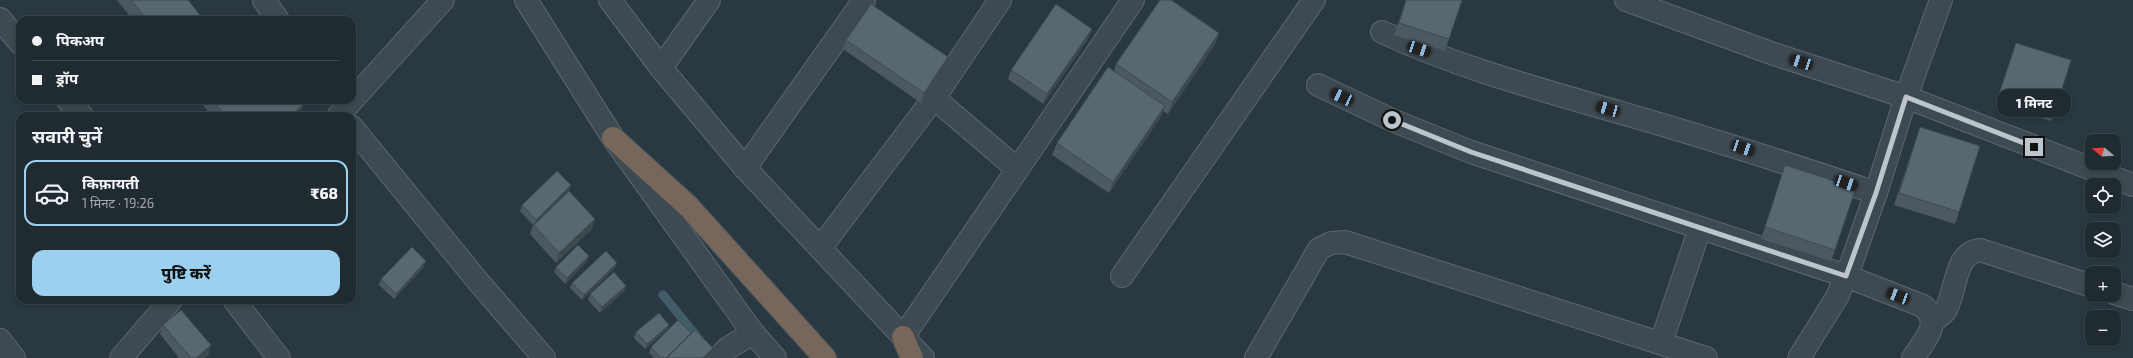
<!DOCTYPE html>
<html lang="hi">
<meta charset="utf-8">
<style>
body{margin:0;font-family:"Exo 2","Noto Sans Devanagari",sans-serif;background:#283339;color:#f1f3f6;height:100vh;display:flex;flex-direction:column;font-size:15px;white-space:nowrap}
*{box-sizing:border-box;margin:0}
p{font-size:13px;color:#a2a7ab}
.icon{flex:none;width:22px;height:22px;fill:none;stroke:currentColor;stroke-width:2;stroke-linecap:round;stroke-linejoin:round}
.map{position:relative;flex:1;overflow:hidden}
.panel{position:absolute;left:16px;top:112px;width:340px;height:192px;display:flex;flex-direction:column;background:#202b31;border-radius:12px;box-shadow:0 2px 6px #0003,0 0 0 1px #3d474d}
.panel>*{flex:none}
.guide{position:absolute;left:16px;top:16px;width:340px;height:88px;border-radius:12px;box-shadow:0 2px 6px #0003,0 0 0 1px #3d474d;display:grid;align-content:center;height:88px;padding:0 16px;background:#202b31}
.needle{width:26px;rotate:288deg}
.tools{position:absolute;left:2085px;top:134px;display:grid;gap:8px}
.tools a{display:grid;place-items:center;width:36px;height:36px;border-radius:8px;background:#202b31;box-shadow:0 2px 6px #0003,0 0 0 1px #3d474d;font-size:20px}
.end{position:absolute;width:18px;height:18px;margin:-9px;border:5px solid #bbc5cb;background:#111;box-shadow:0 0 0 2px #111}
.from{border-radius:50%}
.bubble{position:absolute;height:28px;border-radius:12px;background:#202b31;box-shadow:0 2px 6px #0003,0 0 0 1px #3d474d;font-size:13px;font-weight:800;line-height:28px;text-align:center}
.car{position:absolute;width:12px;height:24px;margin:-12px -6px;border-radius:5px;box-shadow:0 0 3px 1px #0007;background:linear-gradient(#222 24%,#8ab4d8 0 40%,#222 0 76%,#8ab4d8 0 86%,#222 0)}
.guide b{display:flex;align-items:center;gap:14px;height:38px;font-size:15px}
.guide b+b{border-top:1px solid #3d474d}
.guide i{width:10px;height:10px;background:#f1f3f6}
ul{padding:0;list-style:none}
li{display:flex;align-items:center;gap:12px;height:66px;margin:0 8px 6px;padding:0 8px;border:2px solid transparent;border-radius:12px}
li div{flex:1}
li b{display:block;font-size:15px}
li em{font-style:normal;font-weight:800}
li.on{border-color:#9cd0ef}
li>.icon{width:36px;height:36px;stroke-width:1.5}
h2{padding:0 16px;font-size:18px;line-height:48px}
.action{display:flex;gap:8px;margin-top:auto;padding:8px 16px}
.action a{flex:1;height:46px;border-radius:12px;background:#9cd0ef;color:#111;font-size:16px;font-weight:800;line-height:46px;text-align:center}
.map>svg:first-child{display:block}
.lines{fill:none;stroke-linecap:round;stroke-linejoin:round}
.stream{stroke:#415b68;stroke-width:9}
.minor-casing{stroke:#5c686e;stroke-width:24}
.highway-casing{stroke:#49555c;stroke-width:24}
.minor{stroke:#3e4a51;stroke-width:22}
.highway{stroke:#76665c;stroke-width:22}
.wall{fill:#4c5961}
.shaded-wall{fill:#3e494f}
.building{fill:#586871;stroke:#3e494f}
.route{stroke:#bbc5cb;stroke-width:5}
</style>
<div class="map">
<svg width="2133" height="358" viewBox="0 0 2133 358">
<rect width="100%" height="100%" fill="#2a3941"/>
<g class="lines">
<path class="stream" d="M663 295 700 340"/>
<defs>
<g id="minor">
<path d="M264 0 278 20"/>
<path d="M526 0 613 138 753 333 775 358"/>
<path d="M610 0 661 68 745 168 923 358"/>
<path d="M1626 0 1771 53 1906 97 2133 185"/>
<path d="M0 19 20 43"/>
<path d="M1382 32C1459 68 1543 90 1625 114 1709 138 1793 165 1876 193"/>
<path d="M661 68 709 0"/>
<path d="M1318 85 1392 120 1471 152 1846 276 1923 306C1943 323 1924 341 1913 358"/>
<path d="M934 98 1017 169"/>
<path d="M68 100 82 116"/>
<path d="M338 116 443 0"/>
<path d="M352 127 476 279 544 358"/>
<path d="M745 168 864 0"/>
<path d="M821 247 934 98 1000 0"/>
<path d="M1122 276 1314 0"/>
<path d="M2114 293 2133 299"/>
<path d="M234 300 279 358"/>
<path d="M1933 321C1937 318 1942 315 1945 311 1957 293 1953 253 1980 250L2092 286"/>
<path d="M903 337 1133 0"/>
<path d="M0 340 14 358"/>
<path d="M1661 343 1700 228"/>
<path d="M121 358 171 300"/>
<path d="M718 358 728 348 753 333"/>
<path d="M1256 358 1319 249 1331 243 1345 242 1706 358"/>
<path d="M1799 358 1837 297 1851 264 1876 193 1906 97 1941 0"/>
</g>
<g id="highway">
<path d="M613 138 689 207 825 358"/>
<path d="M903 337 912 358"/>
</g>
</defs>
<use href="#minor" class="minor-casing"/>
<use href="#highway" class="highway-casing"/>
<use href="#minor" class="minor"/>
<use href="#highway" class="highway"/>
</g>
<g class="wall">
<path d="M117 0H188L204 20H133Z"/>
<path d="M1406 0H1462L1445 51 1394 35Z"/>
<path d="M1219 33 1215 44 1168 114 1163 111 1160 118 1109 193 1052 155 1057 143 1114 71 1116 64Z"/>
<path d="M1088 39 1043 104 1008 79 1011 70Z"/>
<path d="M846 40 948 57 945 67 921 103 843 49Z"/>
<path d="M2016 43 2055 112 2051 121 1996 104Z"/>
<path d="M199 100H300L299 116H212Z"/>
<path d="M1920 127 1959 212 1955 224 1894 205Z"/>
<path d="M1785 165 1835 250 1831 261 1761 239Z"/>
<path d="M569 191 548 211 595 219 592 229 556 263 530 234 533 225 520 211 522 205Z"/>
<path d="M589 256 587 261 565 284 554 272 556 267Z"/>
<path d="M617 263 615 268 582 300 570 288 572 283Z"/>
<path d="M424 267 394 299 379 285 381 279Z"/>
<path d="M626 286 624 291 600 313 588 300 590 294Z"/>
<path d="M163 325 211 345 208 355 204 358H179L160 334Z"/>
<path d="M669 325 667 330 645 349 634 338 636 332Z"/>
<path d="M651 347 710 357 709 358H654L649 353Z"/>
</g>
<g class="shaded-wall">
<path d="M1092 29 1088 39 1043 104 1047 94Z"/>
<path d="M1219 33 1215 44 1168 114 1172 102Z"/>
<path d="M948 57 945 67 921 103 924 93Z"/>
<path d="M304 104 299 116H290Z"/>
<path d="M1165 106 1160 118 1109 193 1113 182Z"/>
<path d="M571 185 569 191 534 225 536 220Z"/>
<path d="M595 219 592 229 556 263 559 253Z"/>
<path d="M589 256 587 261 565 284 567 278Z"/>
<path d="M426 261 424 267 394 299 396 294Z"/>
<path d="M617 263 615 268 582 300 584 295Z"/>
<path d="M626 286 624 291 600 313 602 307Z"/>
<path d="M669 325 667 330 645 349 647 344Z"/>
<path d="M211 345 208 355 204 358H196Z"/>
<path d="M713 348 709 358H703Z"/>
</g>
<g class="building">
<path d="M131 0H188L204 20H147Z"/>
<path d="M1160 0H1171L1219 33 1172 102 1116 64Z"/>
<path d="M1406 0H1462L1449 39 1399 23Z"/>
<path d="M871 4 948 57 924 93 846 40Z"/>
<path d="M1056 4 1092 29 1047 94 1011 70Z"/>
<path d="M2016 43 2071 60 2055 112 1999 94Z"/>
<path d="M1108 67 1165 106 1113 182 1057 143Z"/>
<path d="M212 100H300L304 104 290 116H225Z"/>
<path d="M1920 127 1980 146 1959 212 1899 193Z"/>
<path d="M1785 165 1856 188 1835 250 1765 227Z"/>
<path d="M557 171 571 185 536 220 522 205Z"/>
<path d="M569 191 595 219 559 253 534 225Z"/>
<path d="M578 245 589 256 567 278 556 267Z"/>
<path d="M412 247 426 261 396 294 381 279Z"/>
<path d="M606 251 617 263 584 295 572 283Z"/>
<path d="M614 272 626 286 602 307 590 294Z"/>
<path d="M181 310 211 345 196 358H191L163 325Z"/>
<path d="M659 313 669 325 647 344 636 332Z"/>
<path d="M678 320 691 333 666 358H661L651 347Z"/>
<path d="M695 330 713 348 703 358H667Z"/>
</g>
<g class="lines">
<path class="route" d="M1392 120 1471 152 1846 276 1876 193 1906 97 2034 147"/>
</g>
</svg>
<div class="tools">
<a><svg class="needle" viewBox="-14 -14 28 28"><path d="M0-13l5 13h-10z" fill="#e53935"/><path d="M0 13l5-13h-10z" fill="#a2a7ab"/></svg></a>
<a><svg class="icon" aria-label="locate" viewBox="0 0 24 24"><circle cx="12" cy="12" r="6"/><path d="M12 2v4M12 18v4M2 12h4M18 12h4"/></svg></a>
<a><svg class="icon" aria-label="layers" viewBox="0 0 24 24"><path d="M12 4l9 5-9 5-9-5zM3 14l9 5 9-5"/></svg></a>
<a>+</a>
<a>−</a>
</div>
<i class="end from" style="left:1392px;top:120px"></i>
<i class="end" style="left:2034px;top:147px"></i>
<div class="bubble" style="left:1997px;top:89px;width:74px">1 मिनट</div>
<i class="car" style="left:1419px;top:49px;rotate:108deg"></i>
<i class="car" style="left:1801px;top:62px;rotate:288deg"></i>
<i class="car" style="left:1342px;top:97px;rotate:295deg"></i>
<i class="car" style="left:1608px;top:109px;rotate:286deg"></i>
<i class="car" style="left:1743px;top:148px;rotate:109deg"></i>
<i class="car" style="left:1846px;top:183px;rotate:109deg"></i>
<i class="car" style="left:1898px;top:296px;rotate:291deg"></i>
<div class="guide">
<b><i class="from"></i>पिकअप</b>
<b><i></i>ड्रॉप</b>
</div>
<section class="panel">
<h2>सवारी चुनें</h2>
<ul>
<li class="on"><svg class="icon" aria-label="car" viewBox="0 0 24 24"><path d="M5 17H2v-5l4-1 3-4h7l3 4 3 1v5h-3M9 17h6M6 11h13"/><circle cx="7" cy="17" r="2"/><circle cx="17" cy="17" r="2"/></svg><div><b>किफ़ायती</b><p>1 मिनट · 19:26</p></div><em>₹68</em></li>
</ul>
<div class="action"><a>पुष्टि करें</a></div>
</section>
</div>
